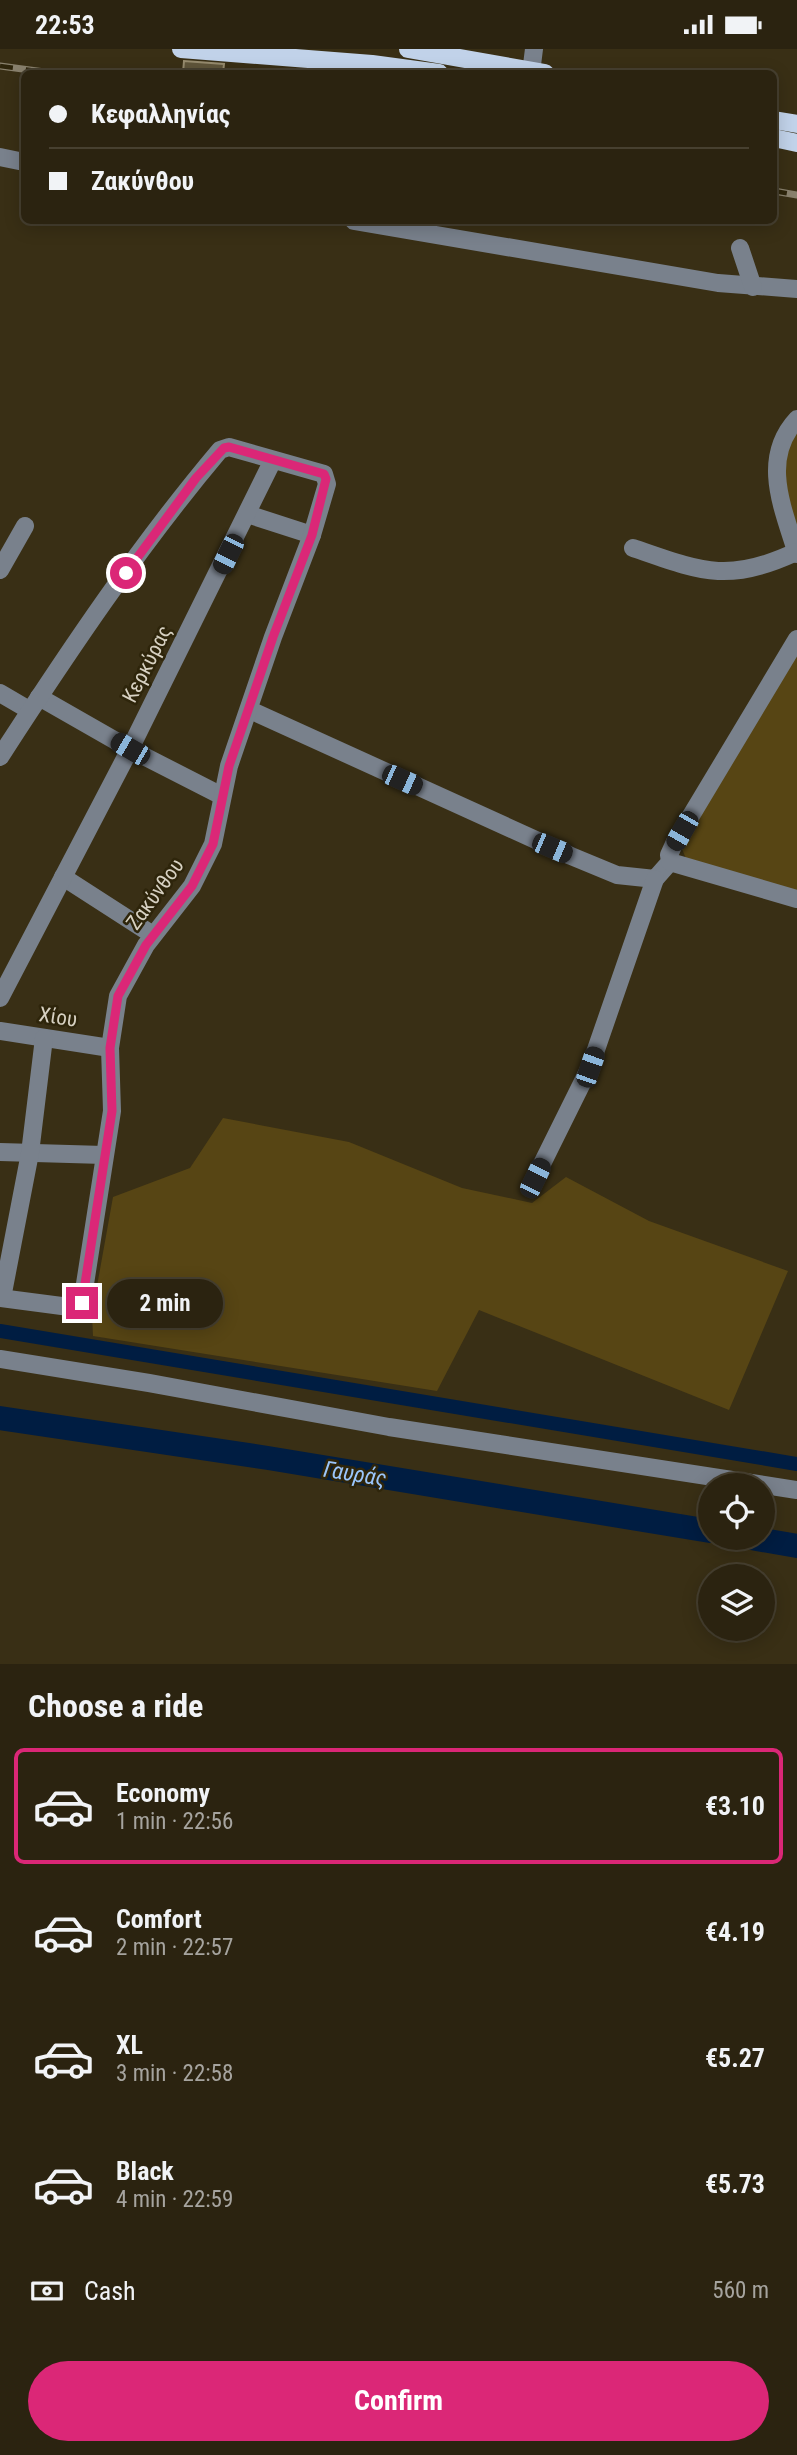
<!DOCTYPE html>
<meta charset="utf-8">
<style>
body{margin:0;font-family:"Roboto Condensed",sans-serif;background:#332b19;color:#f1f3f6;height:100vh;display:flex;flex-direction:column;font-size:26px;white-space:nowrap}
*{box-sizing:border-box;margin:0}
p{font-size:23px;color:#a6a49f}
.icon{flex:none;width:38px;height:38px;fill:none;stroke:currentColor;stroke-width:2;stroke-linecap:round;stroke-linejoin:round}
.map{position:relative;height:1615px;overflow:hidden}
.panel{display:flex;flex-direction:column;background:#2b2310;flex:1}
.panel>*{flex:none}
.top-card{position:absolute;left:21px;top:21px;width:756px;height:154px;border-radius:10px;box-shadow:0 4px 18px #0003,0 0 0 2px #474030;display:grid;align-content:center;height:154px;padding:0 28px;background:#2b2310}
.fabs{position:absolute;left:698px;top:1424px;display:grid;gap:14px}
.fabs a{display:grid;place-items:center;width:77px;height:77px;border-radius:50%;background:#2b2310;box-shadow:0 4px 18px #0003,0 0 0 2px #474030;font-size:35px}
.end{position:absolute;width:32px;height:32px;margin:-16px;border:9px solid #db2777;background:#fff;box-shadow:0 0 0 4px #fff}
.from{border-radius:50%}
.bubble{position:absolute;height:49px;border-radius:24px;background:#2b2310;box-shadow:0 4px 18px #0003,0 0 0 2px #474030;font-size:23px;font-weight:700;line-height:49px;text-align:center}
.car{position:absolute;width:21px;height:42px;margin:-21px -10px;border-radius:9px;box-shadow:0 0 5px 2px #0007;background:linear-gradient(#222 24%,#8ab4d8 0 40%,#222 0 76%,#8ab4d8 0 86%,#222 0)}
.top-card b{display:flex;align-items:center;gap:24px;height:66px;font-size:26px}
.top-card b+b{border-top:2px solid #474030}
.top-card i{width:18px;height:18px;background:#f1f3f6}
ul{padding:0;list-style:none}
li{display:flex;align-items:center;gap:21px;height:116px;margin:0 14px 10px;padding:0 14px;border:4px solid transparent;border-radius:10px}
li div{flex:1}
li b{display:block;font-size:26px}
li em{font-style:normal;font-weight:700}
li.on{border-color:#db2777}
li>.icon{width:63px;height:63px;stroke-width:1.5}
h2{padding:0 28px;font-size:32px;line-height:84px}
.pay{display:flex;align-items:center;gap:18px;height:77px;padding:0 28px;font-size:26px}
.pay p{margin-inline-start:auto}
.button{display:flex;gap:14px;margin-top:auto;padding:14px 28px}
.button a{flex:1;height:80px;border-radius:42px;background:#db2777;color:#fff;font-size:28px;font-weight:700;line-height:80px;text-align:center}
.status{display:flex;justify-content:space-between;align-items:center;height:49px;padding:0 35px;background:#2b2310;direction:ltr}
.status svg{height:19px;fill:currentColor}
.map>svg:first-child{display:block}
.green{fill:#574514}
.lines{fill:none;stroke-linecap:round;stroke-linejoin:round}
.canal{stroke:#001d42;stroke-width:14}
.river{stroke:#001d42;stroke-width:24}
.building{fill:#5f553a;stroke:#968b6e;stroke-width:2}
.minor{stroke:#79818c;stroke-width:18}
.major{stroke:#c1d2e9;stroke-width:18}
.rail-casing{stroke:#89816d;stroke-width:7}
.rail{stroke:#2e250b;stroke-width:4.5;stroke-dasharray:13;stroke-linecap:butt}
.route{stroke:#db2777;stroke-width:9}
.labels{text-anchor:middle;dominant-baseline:central;stroke-width:5;stroke-linejoin:round;paint-order:stroke}
.street-label{font-size:21px;fill:#d7d1c2;stroke:#2e250b}
.water-label{font-size:23px;font-style:italic;fill:#9bc6fb;stroke:#2e250b}
</style>
<div class="status"><b>22:53</b><svg viewBox="0 0 49 12"><path d="M0 12V9h3v3zM5 12V6h3v6zM10 12V3h3v9zM15 12V0h3v12zM26 1h20v11H26zM47 4h2v5h-2z"/></svg></div>
<div class="map">
<svg width="797" height="1615" viewBox="0 0 797 1615">
<rect width="100%" height="100%" fill="#392f15"/>
<g class="green">
<path d="M797 380V485C786 452 769 410 797 380Z"/>
<path d="M797 606V844L687 812 682 800V793Z"/>
<path d="M223 1069 349 1093 462 1139 532 1154 566 1128 649 1172 788 1222 729 1361 479 1261 437 1342 93 1287 92 1265 113 1148 190 1119Z"/>
</g>
<g class="lines">
<path class="canal" d="M0 1282 797 1415"/>
<g class="river">
<path d="M0 1369 268 1409 710 1482"/>
<path d="M751 1489 797 1497"/>
</g>
</g>
<path class="building" d="M184 12 224 15 223 24H183Z"/>
<g class="lines">
<g class="minor">
<path d="M531 24 534 0"/>
<path d="M0 108 24 113"/>
<path d="M354 172 718 234 797 240"/>
<path d="M740 199 753 238"/>
<path d="M797 370C760 410 783 459 797 505"/>
<path d="M247 465 312 486"/>
<path d="M633 499C700 522 728 535 796 503"/>
<path d="M0 521 25 477"/>
<path d="M0 644 29 661"/>
<path d="M39 648 130 700 222 747"/>
<path d="M250 661 571 807 617 826 655 830 670 813 669 806 674 795 797 590"/>
<path d="M0 708C68 603 139 497 220 401L229 398 324 425 327 435 312 486 273 588 229 717 213 795 192 837 146 896 118 947 110 999 112 1062 82 1254 77 1259 0 1249"/>
<path d="M670 813 797 850"/>
<path d="M63 828 153 886"/>
<path d="M0 949 130 700 273 411"/>
<path d="M0 982 110 999"/>
<path d="M0 1103 104 1106"/>
<path d="M535 1129 590 1018 655 830"/>
<path d="M2 1249 30 1104 44 989"/>
<path d="M0 1310 149 1334 389 1378 797 1441"/>
</g>
<g class="major">
<path d="M181 0 372 15 439 24"/>
<path d="M408 0 545 24"/>
<path d="M774 71 797 75"/>
<path d="M774 89 797 94"/>
</g>
<defs>
<g id="rail">
<path d="M0 17 52 24"/>
<path d="M774 142 797 146"/>
</g>
</defs>
<use href="#rail" class="rail-casing"/>
<use href="#rail" class="rail"/>
</g>
<g class="lines">
<path class="route" d="M82 1254 112 1062 110 999 118 947 146 896 192 837 213 795 229 717 273 588 312 486 326 430 324 425 229 398 224 399 196 429 126 524"/>
</g>
<g class="labels">
<g class="street-label">
<text transform="translate(147 615) rotate(-63)">Κερκύρας</text>
<text transform="translate(155 845) rotate(-54)">Ζακύνθου</text>
<text transform="translate(58 968) rotate(9)">Χίου</text>
</g>
<g class="water-label">
<text transform="translate(355 1425) rotate(9)">Γαυράς</text>
</g>
</g>
</svg>
<div class="fabs">
<a><svg class="icon" aria-label="locate" viewBox="0 0 24 24"><circle cx="12" cy="12" r="6"/><path d="M12 2v4M12 18v4M2 12h4M18 12h4"/></svg></a>
<a><svg class="icon" aria-label="layers" viewBox="0 0 24 24"><path d="M12 4l9 5-9 5-9-5zM3 14l9 5 9-5"/></svg></a>
</div>
<i class="end from" style="left:126px;top:524px"></i>
<i class="end" style="left:82px;top:1254px"></i>
<div class="bubble" style="left:107px;top:1230px;width:116px">2 min</div>
<i class="car" style="left:228px;top:505px;rotate:206deg"></i>
<i class="car" style="left:130px;top:700px;rotate:300deg"></i>
<i class="car" style="left:402px;top:731px;rotate:114deg"></i>
<i class="car" style="left:682px;top:782px;rotate:210deg"></i>
<i class="car" style="left:552px;top:799px;rotate:113deg"></i>
<i class="car" style="left:590px;top:1018px;rotate:19deg"></i>
<i class="car" style="left:535px;top:1129px;rotate:26deg"></i>
<div class="top-card">
<b><i class="from"></i>Κεφαλληνίας</b>
<b><i></i>Ζακύνθου</b>
</div>
</div>
<section class="panel">
<h2>Choose a ride</h2>
<ul>
<li class="on"><svg class="icon" aria-label="car" viewBox="0 0 24 24"><path d="M5 17H2v-5l4-1 3-4h7l3 4 3 1v5h-3M9 17h6M6 11h13"/><circle cx="7" cy="17" r="2"/><circle cx="17" cy="17" r="2"/></svg><div><b>Economy</b><p>1 min · 22:56</p></div><em>€3.10</em></li>
<li><svg class="icon" aria-label="car" viewBox="0 0 24 24"><path d="M5 17H2v-5l4-1 3-4h7l3 4 3 1v5h-3M9 17h6M6 11h13"/><circle cx="7" cy="17" r="2"/><circle cx="17" cy="17" r="2"/></svg><div><b>Comfort</b><p>2 min · 22:57</p></div><em>€4.19</em></li>
<li><svg class="icon" aria-label="car" viewBox="0 0 24 24"><path d="M5 17H2v-5l4-1 3-4h7l3 4 3 1v5h-3M9 17h6M6 11h13"/><circle cx="7" cy="17" r="2"/><circle cx="17" cy="17" r="2"/></svg><div><b>XL</b><p>3 min · 22:58</p></div><em>€5.27</em></li>
<li><svg class="icon" aria-label="car" viewBox="0 0 24 24"><path d="M5 17H2v-5l4-1 3-4h7l3 4 3 1v5h-3M9 17h6M6 11h13"/><circle cx="7" cy="17" r="2"/><circle cx="17" cy="17" r="2"/></svg><div><b>Black</b><p>4 min · 22:59</p></div><em>€5.73</em></li>
</ul>
<div class="pay"><svg class="icon" aria-label="cash" viewBox="0 0 24 24"><path d="M3 7h18v10H3z"/><circle cx="12" cy="12" r="2"/></svg>Cash<p>560 m</p></div>
<div class="button"><a>Confirm</a></div>
</section>
